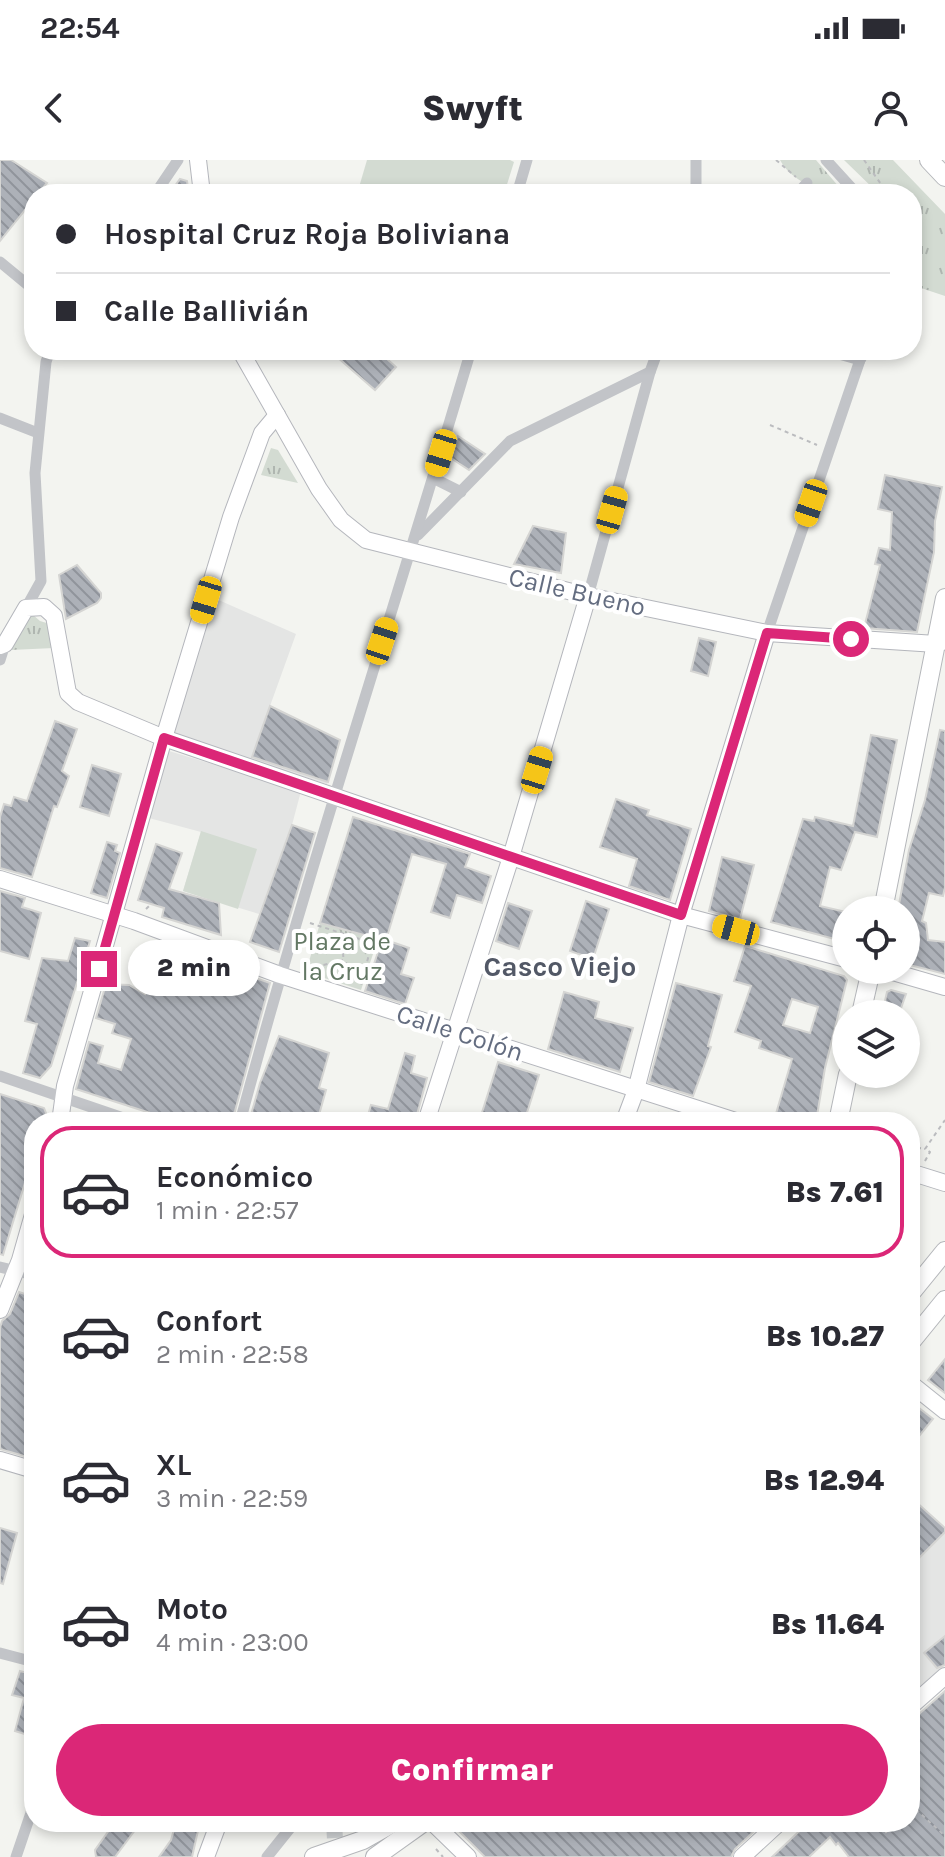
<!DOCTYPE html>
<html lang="es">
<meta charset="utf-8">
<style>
body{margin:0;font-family:Karla,sans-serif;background:#f2f2f3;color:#2b2b33;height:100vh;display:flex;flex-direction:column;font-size:30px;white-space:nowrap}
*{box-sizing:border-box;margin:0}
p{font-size:26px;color:#7c7c81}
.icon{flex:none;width:44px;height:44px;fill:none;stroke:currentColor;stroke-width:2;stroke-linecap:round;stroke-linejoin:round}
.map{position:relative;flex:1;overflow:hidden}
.drawer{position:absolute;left:24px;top:952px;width:896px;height:720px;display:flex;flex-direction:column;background:#fff;border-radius:32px;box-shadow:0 4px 12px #0003}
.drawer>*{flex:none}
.hud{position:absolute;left:24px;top:24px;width:898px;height:176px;border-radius:32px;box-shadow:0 4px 12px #0003;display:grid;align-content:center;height:176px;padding:0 32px;background:#fff}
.controls{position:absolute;left:832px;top:736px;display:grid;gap:16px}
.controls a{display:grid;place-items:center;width:88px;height:88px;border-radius:50%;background:#fff;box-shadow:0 4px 12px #0003;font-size:40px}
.end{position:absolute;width:36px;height:36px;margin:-18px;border:10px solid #db2777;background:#fff;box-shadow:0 0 0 4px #fff}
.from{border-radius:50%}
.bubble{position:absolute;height:56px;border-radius:28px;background:#fff;box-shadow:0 4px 12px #0003;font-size:26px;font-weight:800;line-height:56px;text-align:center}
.car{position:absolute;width:24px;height:48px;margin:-24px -12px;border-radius:10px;box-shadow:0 0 6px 2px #0007;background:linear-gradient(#f5c518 24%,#345 0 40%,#f5c518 0 76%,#345 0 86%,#f5c518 0)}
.hud b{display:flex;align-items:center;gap:28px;height:76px;font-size:30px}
.hud b+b{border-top:2px solid #e1e1e2}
.hud i{width:20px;height:20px;background:#2b2b33}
ul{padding:14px 0 0;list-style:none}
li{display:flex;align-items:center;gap:24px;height:132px;margin:0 16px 12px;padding:0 16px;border:4px solid transparent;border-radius:32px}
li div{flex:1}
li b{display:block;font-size:30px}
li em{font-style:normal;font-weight:800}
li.active{border-color:#db2777}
li>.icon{width:72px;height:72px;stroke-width:1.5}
.action{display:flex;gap:16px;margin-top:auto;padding:16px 32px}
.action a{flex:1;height:92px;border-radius:48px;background:#db2777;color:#fff;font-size:32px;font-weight:800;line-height:92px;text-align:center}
.status{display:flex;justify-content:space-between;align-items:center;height:56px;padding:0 40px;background:#fff;direction:ltr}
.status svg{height:22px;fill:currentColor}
header{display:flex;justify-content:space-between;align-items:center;height:104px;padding:0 32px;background:#fff;font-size:36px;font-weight:800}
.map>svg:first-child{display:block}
.built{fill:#e4e5e4}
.park{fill:url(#park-tufts)}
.garden{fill:#d3dbd2}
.building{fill:url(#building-back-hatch);stroke:#d5d5d3;stroke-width:2;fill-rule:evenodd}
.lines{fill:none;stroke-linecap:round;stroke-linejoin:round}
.secondary-tunnel{stroke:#cfd2d4;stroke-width:16;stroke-dasharray:16 8;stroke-linecap:butt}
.secondary-casing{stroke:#b4b6bc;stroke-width:18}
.primary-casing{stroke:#b5b7bb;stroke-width:20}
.path{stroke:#bbbcbf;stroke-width:2;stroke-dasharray:4 4;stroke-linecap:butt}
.street{stroke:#c2c4c8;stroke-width:11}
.secondary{stroke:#fff;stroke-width:16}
.primary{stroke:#fff;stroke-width:18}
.route{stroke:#db2777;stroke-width:10}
.labels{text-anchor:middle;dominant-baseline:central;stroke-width:8;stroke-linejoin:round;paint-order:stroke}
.street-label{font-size:26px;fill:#646d80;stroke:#fff}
.park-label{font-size:26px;fill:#637864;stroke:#fff}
.neighbourhood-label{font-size:28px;font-weight:bold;fill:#525866;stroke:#fff}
</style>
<div class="status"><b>22:54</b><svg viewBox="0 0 49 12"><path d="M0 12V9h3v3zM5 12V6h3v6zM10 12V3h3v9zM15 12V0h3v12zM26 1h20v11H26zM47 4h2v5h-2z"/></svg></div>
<header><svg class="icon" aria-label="back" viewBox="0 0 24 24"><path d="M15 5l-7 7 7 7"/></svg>Swyft<svg class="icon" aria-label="person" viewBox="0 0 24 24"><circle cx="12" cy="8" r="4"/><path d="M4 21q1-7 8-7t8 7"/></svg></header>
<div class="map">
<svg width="945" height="1697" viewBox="0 0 945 1697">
<defs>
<pattern id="park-tufts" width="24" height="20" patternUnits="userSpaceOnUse" patternTransform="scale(2)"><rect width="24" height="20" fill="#d3dbd2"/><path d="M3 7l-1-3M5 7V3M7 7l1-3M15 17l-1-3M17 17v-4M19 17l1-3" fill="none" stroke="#afb6b0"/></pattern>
<pattern id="building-back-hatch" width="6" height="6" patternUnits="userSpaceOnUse" patternTransform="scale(2)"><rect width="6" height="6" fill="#adb1b8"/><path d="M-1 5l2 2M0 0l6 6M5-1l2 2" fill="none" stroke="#90949b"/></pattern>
</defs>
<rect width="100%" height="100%" fill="#f3f4f0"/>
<g class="built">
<path d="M214 438 296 474 270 546 340 580 327 624 173 575Z"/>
<path d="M169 591 301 631 292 665 259 754 183 731 201 672 149 658Z"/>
<path d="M910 1337 945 1368V1504L910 1535Z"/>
</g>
<g class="park">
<path d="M780 0H816L845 34C822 34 791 21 780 0Z"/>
<path d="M844 0H893L945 54V136L912 125 917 93 912 82V34H879Z"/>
<path d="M271 288 278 290 298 323 261 315Z"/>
<path d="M32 454 40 461 50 464 54 488 11 490Z"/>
<path d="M320 763 378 779 361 830 306 812Z"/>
</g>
<g class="garden">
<path d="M367 0H510L514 2 504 34H357Z"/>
<path d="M201 671 257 689 238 749 183 731Z"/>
</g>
<g class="building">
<path d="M0 0H11L47 23 38 34H34V39L0 81Z"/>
<path d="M180 19 187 21 189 34H169Z"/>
<path d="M329 190H377L396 207 375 230Z"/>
<path d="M458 276 485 294 469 310 451 298Z"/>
<path d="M885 315 942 327 935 361 934 392 917 472 864 468 880 405 875 404 879 388 890 390 892 352 878 349Z"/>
<path d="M533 366 566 373 561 413 514 404Z"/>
<path d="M77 405 101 433V438L97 443 66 459 59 415Z"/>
<path d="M699 478 716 482 708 516 691 511Z"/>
<path d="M270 546 340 580 328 622 252 597Z"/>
<path d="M55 561 77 569 62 611 69 616 57 647 54 646 32 717 0 708V657L4 644 11 646 14 637 27 641Z"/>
<path d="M940 570 945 571V727L943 736 929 733 922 761 926 763 928 780 945 782V814L906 804V750H898L909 690 925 640Z"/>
<path d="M871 575 897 580 877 677 855 672 841 710 830 707 820 746 846 752 842 781 771 762 803 659 814 661 815 657 853 666Z"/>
<path d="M92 605 121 614 109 656 80 647Z"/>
<path d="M616 639 649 650 647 655 691 669 670 740 629 726 637 699 600 687Z"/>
<path d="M353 657 470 694 465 707 491 716 482 743 457 735 450 758 431 752 446 704 412 694 386 780 409 788 401 814 414 818 405 844 365 831 382 780 320 763Z"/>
<path d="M292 665 315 673 279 792 250 782Z"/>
<path d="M107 682 117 685 115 691 120 693 107 738 91 733Z"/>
<path d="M156 684 182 693 169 729 219 743 221 775 162 757 164 748 138 740Z"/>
<path d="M722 697 754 705 740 759 709 751Z"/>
<path d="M0 731 25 738 22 747 41 753 29 799 0 791Z"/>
<path d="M586 741 609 749 593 799 570 791Z"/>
<path d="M508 743 532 751 519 789 496 781Z"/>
<path d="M75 778 90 781 51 906 40 918 23 913 37 864 25 861 42 798 68 801Z"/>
<path d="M160 785 270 823 232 962H178L76 929 89 882 103 886 98 903 121 910 131 879 112 873 115 864 96 858 106 824 129 825 145 834Z"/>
<path d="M745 786 844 816 847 820 825 908 816 962H795L775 957 792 899 759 888 761 881 735 872 751 826 734 821ZM792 839 818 847 810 873 783 865Z"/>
<path d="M676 823 722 835 708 886 711 887 693 936 649 922Z"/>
<path d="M891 830 906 834 899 854H882L887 832Z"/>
<path d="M564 832 599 842 595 858 633 868 620 912 548 889Z"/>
<path d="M279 876 329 893 319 928 326 930 317 962H249L260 923Z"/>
<path d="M405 893 415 896 411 913 427 918 415 962H366L371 945 388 949Z"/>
<path d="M498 902 539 915 524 962H479Z"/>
<path d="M0 934 44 948 46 953 44 962H34V993L3 1095 0 1094Z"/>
<path d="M19 1132 34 1137V1299L0 1289V1168L2 1161 10 1154Z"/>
<path d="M945 1199V1233L928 1220Z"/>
<path d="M910 1241 933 1259 920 1275 910 1268Z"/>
<path d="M915 1341 945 1368V1372L910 1407V1347Z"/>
<path d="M0 1368 17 1373 3 1424 0 1423Z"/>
<path d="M945 1476V1505L937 1508 924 1493Z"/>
<path d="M20 1511 34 1515V1577L15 1571 24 1538 12 1535Z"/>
<path d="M945 1531V1697H849L838 1683 836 1685 830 1677 809 1697H772L809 1662H879L886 1672 897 1662H910V1562Z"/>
<path d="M115 1662H141L115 1697H96L95 1690Z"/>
<path d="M176 1662H200L192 1697H159L171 1680Z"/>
<path d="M473 1662H764L735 1689 731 1697H485L460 1672Z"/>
</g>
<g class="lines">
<path class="secondary-tunnel" d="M334 1662 336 1697"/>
<defs>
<g id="secondary">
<path d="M198 0 202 34"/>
<path d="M240 190 319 329 341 360 366 380 588 436 767 473 936 484 945 481"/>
<path d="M0 486 5 484 26 448 44 447 54 456 68 533 78 542 164 578 681 755 846 799"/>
<path d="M0 719 134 761 280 815 739 962"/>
<path d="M886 810 945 827"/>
<path d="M60 962 65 926 164 578 231 357 262 273 277 255"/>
<path d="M426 962 511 697 588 436"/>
<path d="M624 962 636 930 681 755 767 473"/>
<path d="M910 1012 945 1023"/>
<path d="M0 1150 20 1100 34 1051"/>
<path d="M910 1223 945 1251"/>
<path d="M0 1300 34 1310"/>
<path d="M910 1547 945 1516"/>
<path d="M432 1662 468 1697"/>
<path d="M206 1697 219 1662"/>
<path d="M742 1697 780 1662"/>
</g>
<g id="primary">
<path d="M929 0 945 17"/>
<path d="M883 750 945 438"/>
<path d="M861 854 871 810"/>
<path d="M838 962 848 914"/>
<path d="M910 1134 945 1091"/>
<path d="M910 1183 945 1140"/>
<path d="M314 1697 363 1680 395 1662"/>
<path d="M375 1697 424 1662"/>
</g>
</defs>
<use href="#secondary" class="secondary-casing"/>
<use href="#primary" class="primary-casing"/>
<g class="path">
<path d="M776 0 796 17"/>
<path d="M864 0 888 34"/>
<path d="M819 31 825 34"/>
<path d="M912 70 917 81 919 103H912"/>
<path d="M770 265 817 285"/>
<path d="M146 749 151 744"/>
<path d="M310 763 372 783 361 825"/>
<path d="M304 783 326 792 344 791 348 770"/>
<path d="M343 793 345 819"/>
<path d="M308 809 343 800 359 816 360 822"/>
<path d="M656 962 659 952"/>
<path d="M913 996 919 988 925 989"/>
<path d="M925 1001 930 992 925 989 945 960"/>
<path d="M910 1154 914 1148"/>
<path d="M912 1208 919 1197"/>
<path d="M910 1644 945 1676"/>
<path d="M436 1689 443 1697"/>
</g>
<g class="street">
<path d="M826 0 857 34"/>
<path d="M155 34 178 0"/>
<path d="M517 34 527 0"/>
<path d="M696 34V0"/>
<path d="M797 34 807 23"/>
<path d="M0 102 34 130"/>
<path d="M825 190 860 200"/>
<path d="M0 258 38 273"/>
<path d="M433 318 461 332"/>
<path d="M418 375 510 281 650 212"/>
<path d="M588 436 650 212 658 190"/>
<path d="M26 448 41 421 35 313 46 202 50 190"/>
<path d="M767 473 860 200 866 190"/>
<path d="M0 500 5 484"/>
<path d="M0 916 135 962"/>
<path d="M240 962C310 702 395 448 471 190"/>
<path d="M0 1107 34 1115"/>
<path d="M0 1493 34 1502"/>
<path d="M16 1697 34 1644"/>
<path d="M267 1697 295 1662"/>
</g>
<use href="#secondary" class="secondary"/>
<use href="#primary" class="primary"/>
</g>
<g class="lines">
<path class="route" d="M99 809 164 578 681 755 767 473 851 479"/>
</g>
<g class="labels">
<g class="street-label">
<text transform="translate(577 432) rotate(13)">Calle Bueno</text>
<text transform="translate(460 873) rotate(18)">Calle Colón</text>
</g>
<g class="park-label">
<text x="342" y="781">Plaza de<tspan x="342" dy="30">la Cruz</tspan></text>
</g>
<g class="neighbourhood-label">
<text x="560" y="806">Casco Viejo</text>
</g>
</g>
</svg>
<div class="controls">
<a><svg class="icon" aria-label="locate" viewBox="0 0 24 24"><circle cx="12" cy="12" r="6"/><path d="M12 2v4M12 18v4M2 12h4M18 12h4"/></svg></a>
<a><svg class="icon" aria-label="layers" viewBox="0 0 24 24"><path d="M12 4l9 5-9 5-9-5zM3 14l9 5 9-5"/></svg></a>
</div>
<i class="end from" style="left:851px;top:479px"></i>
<i class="end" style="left:99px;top:809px"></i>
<div class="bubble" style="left:128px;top:780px;width:132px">2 min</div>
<i class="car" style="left:441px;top:293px;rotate:197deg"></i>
<i class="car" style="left:811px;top:343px;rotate:199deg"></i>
<i class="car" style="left:612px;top:350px;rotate:16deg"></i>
<i class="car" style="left:206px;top:440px;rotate:197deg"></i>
<i class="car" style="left:382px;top:481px;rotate:18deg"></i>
<i class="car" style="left:537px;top:610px;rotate:17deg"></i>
<i class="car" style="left:736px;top:770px;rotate:285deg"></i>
<div class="hud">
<b><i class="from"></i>Hospital Cruz Roja Boliviana</b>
<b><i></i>Calle Ballivián</b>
</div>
<section class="drawer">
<ul>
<li class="active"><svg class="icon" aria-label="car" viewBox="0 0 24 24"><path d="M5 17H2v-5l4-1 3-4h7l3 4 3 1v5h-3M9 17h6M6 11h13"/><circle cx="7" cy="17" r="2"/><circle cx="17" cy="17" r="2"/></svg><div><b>Económico</b><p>1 min · 22:57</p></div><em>Bs 7.61</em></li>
<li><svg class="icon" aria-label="car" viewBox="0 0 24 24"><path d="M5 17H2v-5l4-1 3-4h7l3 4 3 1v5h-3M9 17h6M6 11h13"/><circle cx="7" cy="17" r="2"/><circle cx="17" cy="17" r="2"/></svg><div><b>Confort</b><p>2 min · 22:58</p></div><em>Bs 10.27</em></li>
<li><svg class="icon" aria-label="car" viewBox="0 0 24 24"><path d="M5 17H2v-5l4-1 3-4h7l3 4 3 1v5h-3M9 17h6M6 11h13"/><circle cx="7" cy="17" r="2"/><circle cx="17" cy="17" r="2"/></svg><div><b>XL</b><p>3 min · 22:59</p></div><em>Bs 12.94</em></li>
<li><svg class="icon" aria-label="car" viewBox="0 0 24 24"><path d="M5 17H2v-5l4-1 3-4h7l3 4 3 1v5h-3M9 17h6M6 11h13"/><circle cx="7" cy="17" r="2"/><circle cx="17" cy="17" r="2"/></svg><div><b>Moto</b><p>4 min · 23:00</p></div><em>Bs 11.64</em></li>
</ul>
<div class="action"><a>Confirmar</a></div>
</section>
</div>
